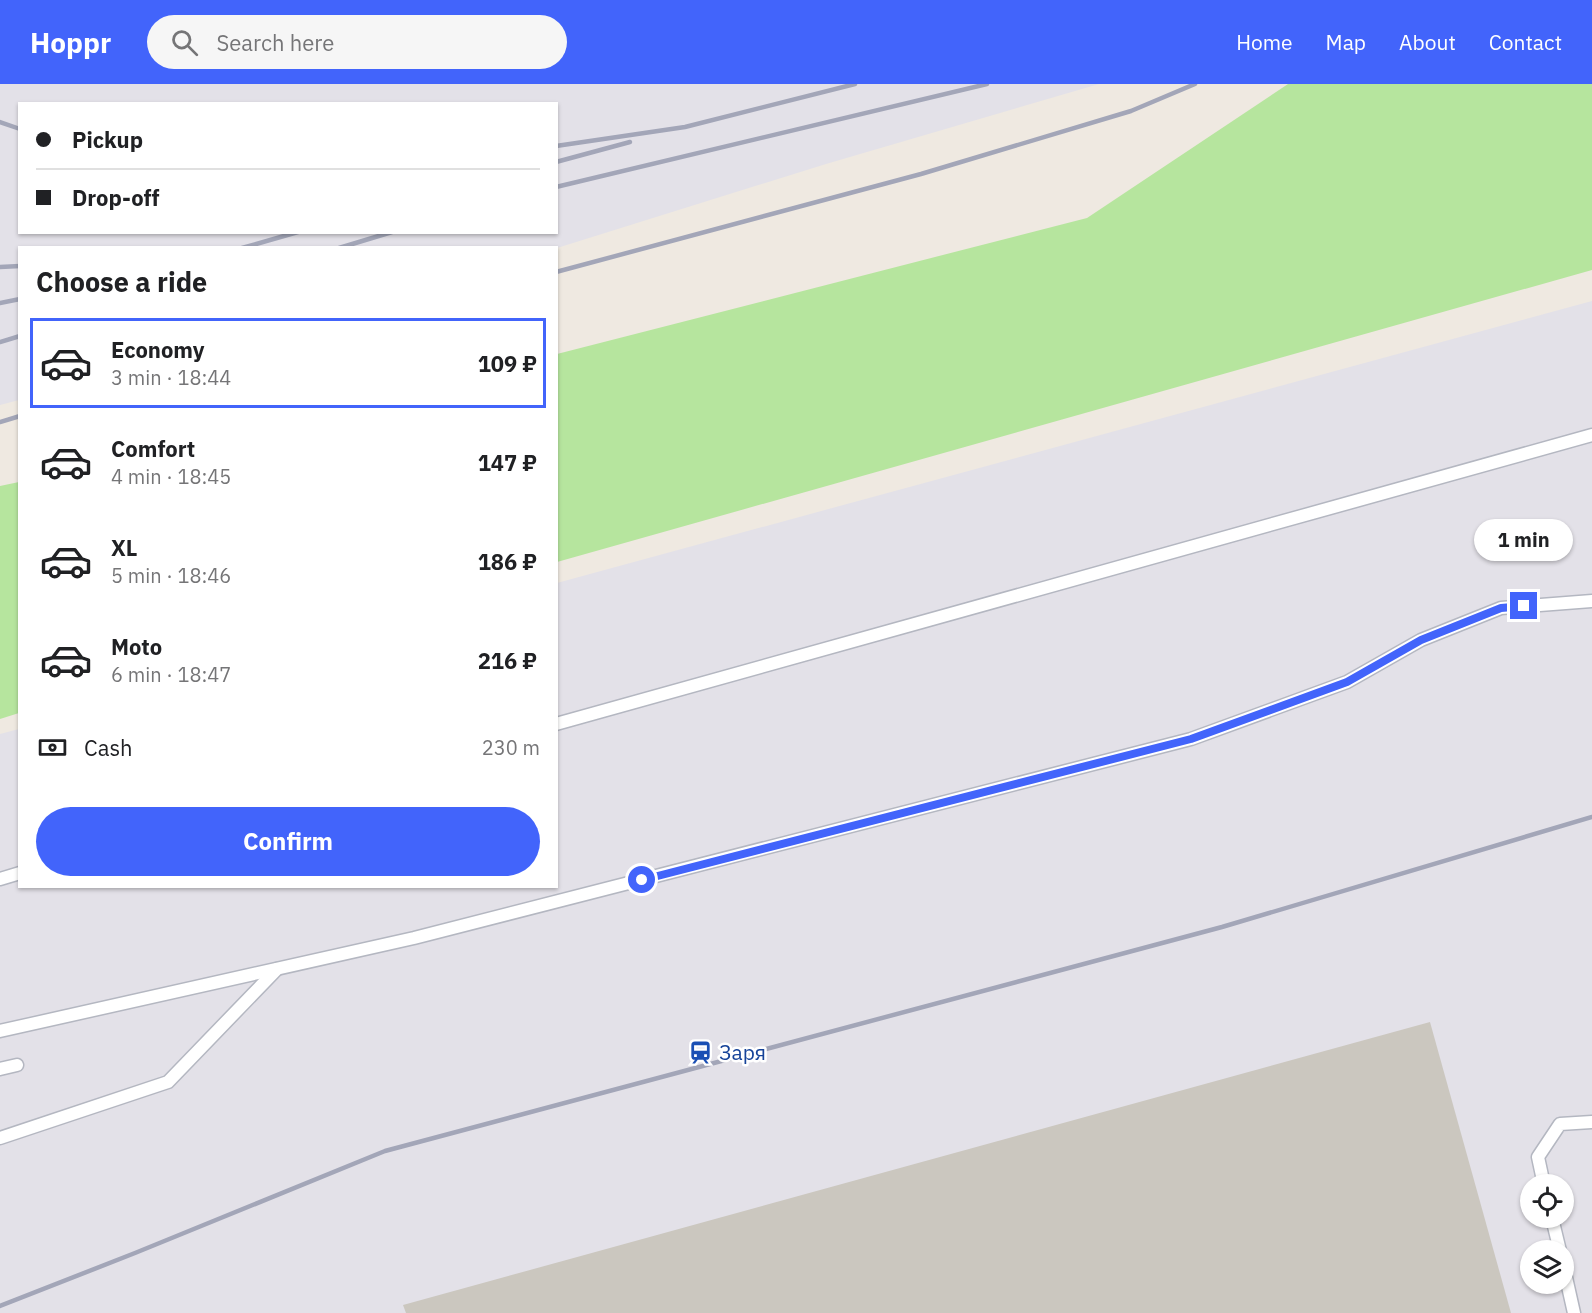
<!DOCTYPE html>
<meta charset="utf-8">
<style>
body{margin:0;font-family:"IBM Plex Sans",sans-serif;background:#f6f6f6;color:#202124;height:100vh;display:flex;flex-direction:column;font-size:22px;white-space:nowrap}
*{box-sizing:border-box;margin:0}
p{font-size:20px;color:#757577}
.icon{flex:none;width:33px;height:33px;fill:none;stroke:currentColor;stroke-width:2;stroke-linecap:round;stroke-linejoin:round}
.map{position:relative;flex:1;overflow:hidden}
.sheet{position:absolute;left:18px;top:162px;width:540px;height:642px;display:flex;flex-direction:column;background:#fff;border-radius:0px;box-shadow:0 2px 4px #0004}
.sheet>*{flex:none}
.top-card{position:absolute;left:18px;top:18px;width:540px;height:132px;border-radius:0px;box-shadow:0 2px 4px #0004;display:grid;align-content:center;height:132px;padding:0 18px;background:#fff}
.fabs{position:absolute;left:1520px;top:1090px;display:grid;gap:12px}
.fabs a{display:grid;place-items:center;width:54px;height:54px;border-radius:50%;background:#fff;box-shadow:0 2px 4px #0004;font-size:30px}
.end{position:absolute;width:27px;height:27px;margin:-14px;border:8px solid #4264fb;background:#fff;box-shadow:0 0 0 3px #fff}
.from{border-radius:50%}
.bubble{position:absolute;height:42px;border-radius:21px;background:#fff;box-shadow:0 2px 4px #0004;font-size:20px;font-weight:700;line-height:42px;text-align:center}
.top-card b{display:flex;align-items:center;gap:21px;height:57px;font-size:22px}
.top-card b+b{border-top:2px solid #e0e0e0}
.top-card i{width:15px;height:15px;background:#202124}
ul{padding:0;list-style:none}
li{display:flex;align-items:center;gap:18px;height:90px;margin:0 12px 9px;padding:0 6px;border:3px solid transparent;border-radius:0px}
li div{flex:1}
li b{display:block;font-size:22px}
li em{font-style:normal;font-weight:700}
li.active{border-color:#4264fb}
li>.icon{width:54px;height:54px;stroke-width:1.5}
h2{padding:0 18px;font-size:27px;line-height:72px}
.pay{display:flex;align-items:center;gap:15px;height:66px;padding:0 18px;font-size:22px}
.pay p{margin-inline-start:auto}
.action{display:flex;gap:12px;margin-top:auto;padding:12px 18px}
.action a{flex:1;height:69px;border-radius:36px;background:#4264fb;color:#fff;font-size:24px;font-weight:700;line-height:69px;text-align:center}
header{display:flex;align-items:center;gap:36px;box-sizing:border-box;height:84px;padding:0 30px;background:#4264fb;color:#fff}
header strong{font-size:28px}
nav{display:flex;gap:33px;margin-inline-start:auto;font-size:21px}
.search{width:420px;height:54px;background:#f6f6f6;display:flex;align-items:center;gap:15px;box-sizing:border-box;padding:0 21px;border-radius:33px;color:#757577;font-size:22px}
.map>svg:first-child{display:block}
.industrial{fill:#e3e1e8;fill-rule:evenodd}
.green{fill:#b6e59e}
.building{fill:#cbc7bf}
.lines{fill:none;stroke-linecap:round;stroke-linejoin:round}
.service-casing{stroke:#b4b7c1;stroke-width:15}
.service{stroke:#fff;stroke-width:12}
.rail{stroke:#a3a6b8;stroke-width:4.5}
.route{stroke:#4264fb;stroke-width:8}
.labels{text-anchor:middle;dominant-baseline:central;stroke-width:5;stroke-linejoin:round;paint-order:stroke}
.transit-label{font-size:21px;fill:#164399;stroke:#fff;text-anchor:start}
</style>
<header>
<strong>Hoppr</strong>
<div class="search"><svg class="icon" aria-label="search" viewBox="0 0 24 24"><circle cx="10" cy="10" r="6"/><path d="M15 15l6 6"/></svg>Search here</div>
<nav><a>Home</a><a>Map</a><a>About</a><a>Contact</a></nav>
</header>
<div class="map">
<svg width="1592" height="1229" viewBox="0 0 1592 1229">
<rect width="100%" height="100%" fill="#efe9e1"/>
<g class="industrial">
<path d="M0 0H1099L826 80 557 164H20L19 316 0 321ZM20 20H556V148H20Z"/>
<path d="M1592 217V1229H0V650L19 645 20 802H556L557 499ZM1530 1101H1563V1134H1530ZM1530 1167H1563V1200H1530Z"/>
</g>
<g class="green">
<path d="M1288 0H1592V186L557 478V270L1087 134Z"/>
<path d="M19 398V629L0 635V402Z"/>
</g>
<path class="building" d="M1430 938 1511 1229H406L403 1221Z"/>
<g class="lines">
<defs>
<g id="service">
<path d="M556 640 1592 351"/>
<path d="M0 795 20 789"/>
<path d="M0 947 414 854 1191 655 1347 598 1421 556 1501 524 1592 517"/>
<path d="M0 985 17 981"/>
<path d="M0 1054 168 998 277 885"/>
<path d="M1544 1101 1538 1073 1560 1040 1592 1038"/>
<path d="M1552 1134 1560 1167"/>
<path d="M1563 1180 1574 1229"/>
</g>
</defs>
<use href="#service" class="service-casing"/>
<use href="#service" class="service"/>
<g class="rail">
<path d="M0 38 20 45"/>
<path d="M556 62 685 43 855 0"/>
<path d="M556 78 630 58"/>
<path d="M556 103 987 0"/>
<path d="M242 164 298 148"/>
<path d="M339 164 392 148"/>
<path d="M0 183 20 182"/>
<path d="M556 188 921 90 1131 27 1195 0"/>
<path d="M0 219 20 215"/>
<path d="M0 258 20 252"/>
<path d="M0 338 20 332"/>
<path d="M0 1222 135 1169 385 1067 1222 843 1592 733"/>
</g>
</g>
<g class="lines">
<path class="route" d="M642 796 1191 655 1347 598 1421 556 1501 524 1524 522"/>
</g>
<defs>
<symbol id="station-bare" viewBox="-9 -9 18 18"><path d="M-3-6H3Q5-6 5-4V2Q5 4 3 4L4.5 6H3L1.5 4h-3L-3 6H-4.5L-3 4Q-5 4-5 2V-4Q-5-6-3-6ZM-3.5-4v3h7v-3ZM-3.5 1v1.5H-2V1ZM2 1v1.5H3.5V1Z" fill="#1a4fb4" stroke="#fff" stroke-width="2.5" paint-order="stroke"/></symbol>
</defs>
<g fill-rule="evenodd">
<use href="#station-bare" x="684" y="952" width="33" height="33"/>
</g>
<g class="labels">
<g class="transit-label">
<text x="719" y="968">Заря</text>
</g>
</g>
</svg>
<div class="fabs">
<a><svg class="icon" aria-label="locate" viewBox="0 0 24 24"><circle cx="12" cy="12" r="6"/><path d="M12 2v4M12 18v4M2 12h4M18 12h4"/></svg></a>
<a><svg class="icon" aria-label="layers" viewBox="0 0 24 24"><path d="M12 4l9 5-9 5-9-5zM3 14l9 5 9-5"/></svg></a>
</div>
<i class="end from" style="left:642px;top:796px"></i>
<i class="end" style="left:1524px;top:522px"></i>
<div class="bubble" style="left:1474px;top:435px;width:99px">1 min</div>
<div class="top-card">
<b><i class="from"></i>Pickup</b>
<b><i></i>Drop-off</b>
</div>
<section class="sheet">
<h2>Choose a ride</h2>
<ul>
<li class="active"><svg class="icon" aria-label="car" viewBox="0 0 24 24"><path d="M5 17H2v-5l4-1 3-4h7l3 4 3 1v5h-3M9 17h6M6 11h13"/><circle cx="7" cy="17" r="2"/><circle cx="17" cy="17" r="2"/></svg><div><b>Economy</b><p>3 min · 18:44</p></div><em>109 ₽</em></li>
<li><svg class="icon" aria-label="car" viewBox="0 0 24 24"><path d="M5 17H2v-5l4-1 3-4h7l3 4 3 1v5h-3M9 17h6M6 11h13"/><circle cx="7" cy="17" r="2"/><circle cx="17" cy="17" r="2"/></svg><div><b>Comfort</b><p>4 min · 18:45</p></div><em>147 ₽</em></li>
<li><svg class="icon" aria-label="car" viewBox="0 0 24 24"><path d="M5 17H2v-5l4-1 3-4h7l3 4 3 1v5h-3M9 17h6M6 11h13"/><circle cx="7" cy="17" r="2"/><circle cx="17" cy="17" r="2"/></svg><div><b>XL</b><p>5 min · 18:46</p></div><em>186 ₽</em></li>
<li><svg class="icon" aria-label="car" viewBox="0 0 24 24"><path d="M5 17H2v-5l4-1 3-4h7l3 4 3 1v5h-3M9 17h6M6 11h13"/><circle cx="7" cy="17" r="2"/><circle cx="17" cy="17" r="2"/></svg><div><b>Moto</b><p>6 min · 18:47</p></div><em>216 ₽</em></li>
</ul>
<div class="pay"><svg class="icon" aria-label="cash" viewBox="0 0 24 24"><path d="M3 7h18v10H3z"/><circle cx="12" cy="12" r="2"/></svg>Cash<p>230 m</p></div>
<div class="action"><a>Confirm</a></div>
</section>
</div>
